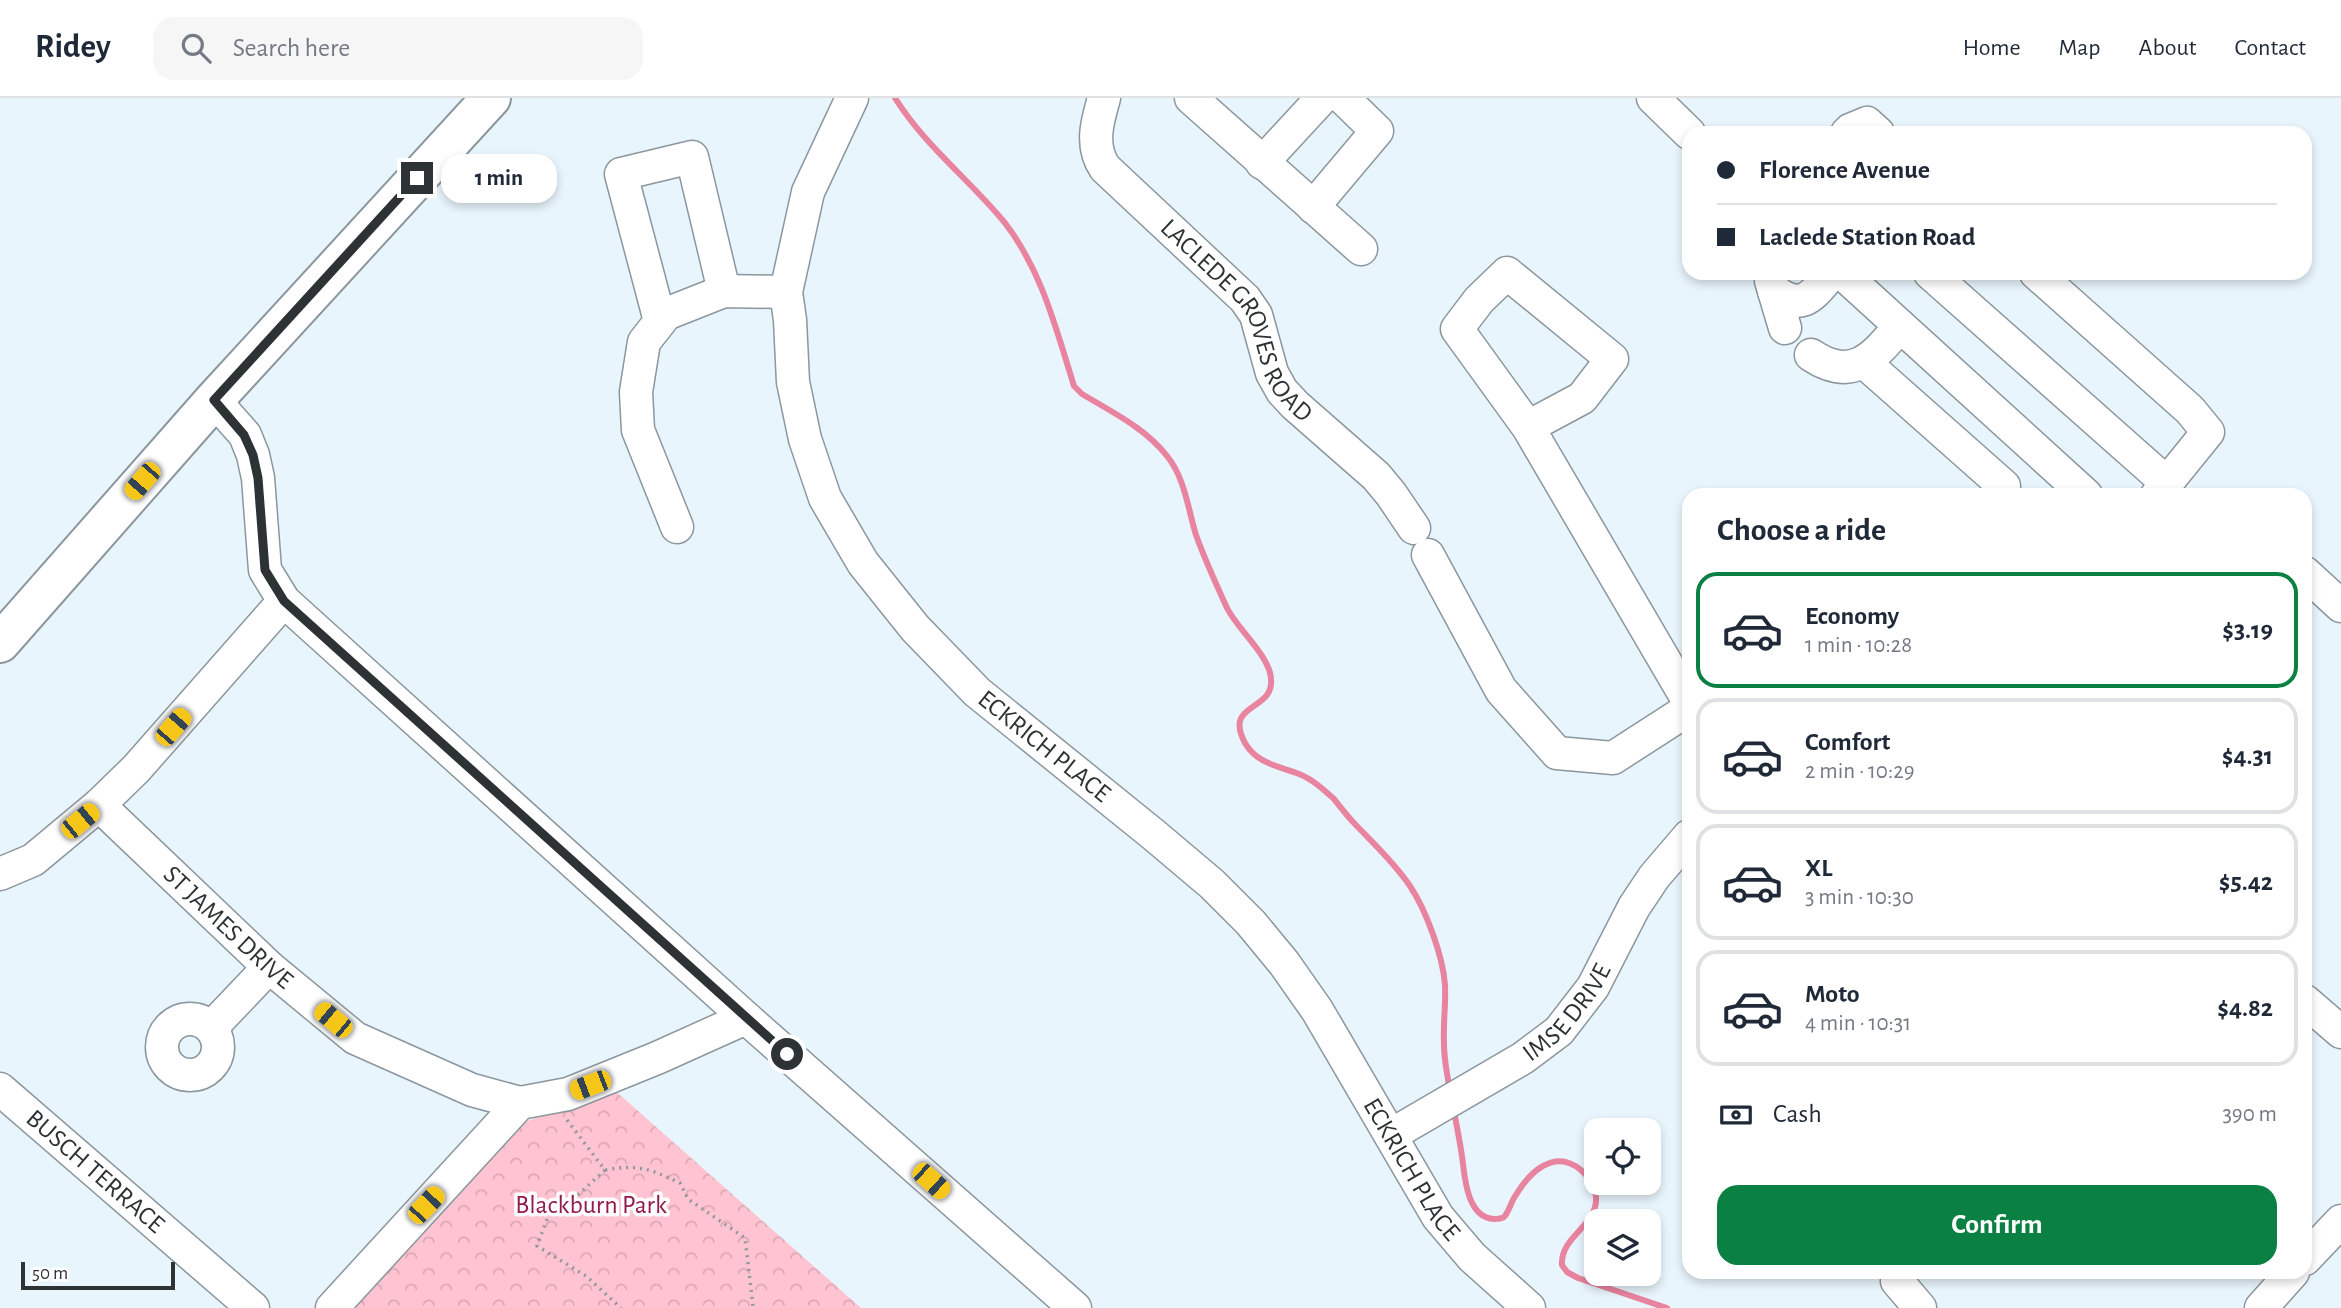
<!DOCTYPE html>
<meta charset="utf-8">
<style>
body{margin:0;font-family:"Alegreya Sans",sans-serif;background:#f6f6f7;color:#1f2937;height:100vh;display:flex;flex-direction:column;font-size:26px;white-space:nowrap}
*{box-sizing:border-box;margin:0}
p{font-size:23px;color:#747a83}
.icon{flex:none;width:38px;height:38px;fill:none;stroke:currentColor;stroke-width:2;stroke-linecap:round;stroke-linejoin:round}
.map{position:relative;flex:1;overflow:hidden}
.details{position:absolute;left:1682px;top:390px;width:630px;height:791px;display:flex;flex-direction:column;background:#fff;border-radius:21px;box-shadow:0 4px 10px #0003}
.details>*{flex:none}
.guide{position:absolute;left:1682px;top:28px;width:630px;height:154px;border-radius:21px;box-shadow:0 4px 10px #0003;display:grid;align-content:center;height:154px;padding:0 35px;background:#fff}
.controls{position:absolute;left:1584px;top:1020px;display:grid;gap:14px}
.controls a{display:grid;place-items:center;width:77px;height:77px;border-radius:14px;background:#fff;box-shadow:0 4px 10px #0003;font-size:35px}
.scale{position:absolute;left:21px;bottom:18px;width:154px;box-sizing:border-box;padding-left:7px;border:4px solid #2d3235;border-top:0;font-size:19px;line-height:24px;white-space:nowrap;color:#2d3235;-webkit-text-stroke:5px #fff;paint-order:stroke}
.end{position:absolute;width:32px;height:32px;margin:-16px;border:9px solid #2d3235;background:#fff;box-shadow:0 0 0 4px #fff}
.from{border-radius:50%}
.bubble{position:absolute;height:49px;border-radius:21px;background:#fff;box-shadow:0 4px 10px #0003;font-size:23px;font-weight:700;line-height:49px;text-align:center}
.car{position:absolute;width:21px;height:42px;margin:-21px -10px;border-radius:9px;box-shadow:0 0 5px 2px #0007;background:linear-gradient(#f5c518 24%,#345 0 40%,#f5c518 0 76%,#345 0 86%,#f5c518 0)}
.guide b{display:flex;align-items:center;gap:24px;height:66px;font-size:26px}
.guide b+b{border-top:2px solid #e0e1e3}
.guide i{width:18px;height:18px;background:#1f2937}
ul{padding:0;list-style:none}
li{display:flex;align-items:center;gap:21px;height:116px;margin:0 14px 10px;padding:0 21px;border:4px solid #e0e1e3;border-radius:21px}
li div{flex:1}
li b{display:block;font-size:26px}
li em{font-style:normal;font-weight:700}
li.current{border-color:#0b8043}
li>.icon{width:63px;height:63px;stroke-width:1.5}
h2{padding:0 35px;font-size:32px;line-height:84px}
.pay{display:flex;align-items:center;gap:18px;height:77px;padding:0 35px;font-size:26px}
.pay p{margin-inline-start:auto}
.primary-button{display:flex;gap:14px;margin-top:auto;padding:14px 35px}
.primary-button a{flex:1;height:80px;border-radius:21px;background:#0b8043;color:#fff;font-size:28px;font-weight:700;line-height:80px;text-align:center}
header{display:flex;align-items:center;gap:42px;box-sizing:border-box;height:98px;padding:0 35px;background:#fff;border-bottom:2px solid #e0e1e3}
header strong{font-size:33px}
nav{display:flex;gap:38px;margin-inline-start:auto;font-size:24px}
.search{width:490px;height:63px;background:#f6f6f7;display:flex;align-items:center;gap:18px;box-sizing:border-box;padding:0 24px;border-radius:21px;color:#747a83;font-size:26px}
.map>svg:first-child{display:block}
.park{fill:url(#park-crowns)}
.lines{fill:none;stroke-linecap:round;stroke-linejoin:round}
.stream{stroke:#e984a0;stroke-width:6}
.minor-casing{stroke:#8b969e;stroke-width:35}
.major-casing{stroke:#8b969e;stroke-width:42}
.path{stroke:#8f979d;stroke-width:3.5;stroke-dasharray:2 5;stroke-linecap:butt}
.minor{stroke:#fff;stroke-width:32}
.major{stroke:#fff;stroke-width:38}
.route{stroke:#2d3235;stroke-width:9}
.labels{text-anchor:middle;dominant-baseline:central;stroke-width:7;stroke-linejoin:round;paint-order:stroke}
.street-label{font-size:26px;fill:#2d3235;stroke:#fff}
.park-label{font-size:26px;fill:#931b4b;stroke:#fff}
</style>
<header>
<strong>Ridey</strong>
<div class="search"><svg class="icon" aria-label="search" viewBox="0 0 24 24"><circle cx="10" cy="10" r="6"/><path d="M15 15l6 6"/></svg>Search here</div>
<nav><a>Home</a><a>Map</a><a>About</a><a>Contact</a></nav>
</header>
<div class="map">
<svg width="2341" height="1210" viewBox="0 0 2341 1210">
<defs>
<pattern id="park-crowns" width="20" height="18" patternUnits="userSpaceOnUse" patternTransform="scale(1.75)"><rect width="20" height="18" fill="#ffc3d1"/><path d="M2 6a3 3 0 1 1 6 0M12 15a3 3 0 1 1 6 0" fill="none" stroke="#dba8b4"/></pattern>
</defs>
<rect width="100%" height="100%" fill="#e9f5fd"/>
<path class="park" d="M612 990 861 1210H343L510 1030Z"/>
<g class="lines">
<g class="stream">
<path d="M895 0C925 48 970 82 1005 125 1042 173 1056 231 1074 288L1082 296C1112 314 1145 330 1167 358 1185 380 1188 411 1196 437 1205 462 1216 486 1227 510 1238 532 1270 558 1271 581 1274 614 1223 604 1245 645 1257 666 1279 668 1299 676 1312 681 1323 691 1333 700 1340 708 1346 717 1354 725 1373 745 1394 764 1410 788 1426 812 1443 858 1445 887 1446 906 1443 925 1444 945 1444 961 1447 977 1450 992"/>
<path d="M1454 1013C1457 1030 1461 1048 1463 1066 1465 1084 1469 1120 1494 1121 1497 1121 1501 1121 1504 1119 1508 1115 1511 1105 1514 1100 1528 1076 1553 1049 1581 1072 1589 1079 1595 1087 1596 1099 1598 1128 1560 1138 1562 1167L1567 1174 1578 1180 1667 1210"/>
</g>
<defs>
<g id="minor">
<path id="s1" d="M852 0 808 94 786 194 790 222 793 284 805 341 825 400 863 465 915 530 977 594 1154 737 1212 786 1251 825 1284 865 1317 912 1438 1119 1472 1159 1529 1210"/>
<path id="s2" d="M1104 0C1097 24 1090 48 1105 70L1245 201 1256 217 1272 275 1282 293 1295 307 1376 378 1391 396 1414 430"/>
<path d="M1191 0 1361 151"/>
<path d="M1653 0 1689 35"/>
<path d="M1847 35 1850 32 1867 25 1878 35"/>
<path d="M1262 65 1322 0"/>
<path d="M1313 109 1377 33 1343 0"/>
<path d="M1842 175 2086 397"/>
<path d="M1930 175 2167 385"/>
<path d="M2036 175 2190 312 2208 334 2157 397"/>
<path d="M1771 183 1785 230"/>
<path d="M1774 193C1803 214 1812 198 1832 175"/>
<path d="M660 223 621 76 692 59 724 193"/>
<path d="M1811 257C1853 285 1874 259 1900 228"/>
<path d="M1864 264 2004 388"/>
<path d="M214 302 245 337 253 357 258 380 265 472 284 503 746 920 1075 1210"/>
<path d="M1528 329 1582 300 1612 261 1507 175 1479 202 1457 231 1528 329 1689 604"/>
<path d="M677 429 638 332 636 294 644 244 666 216 724 193 786 194"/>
<path d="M1428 457 1501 592 1557 655 1613 660 1689 611"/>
<path d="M2305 475 2341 508"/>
<path id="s3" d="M99 707 269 869 355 940 472 992 520 1005"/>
<path d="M0 776 33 762 99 707 136 671 284 503"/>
<path d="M2305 903 2341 934"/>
<circle cx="190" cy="949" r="28"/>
<path d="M211 930 269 869"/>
<path id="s4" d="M0 991 253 1210"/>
<path id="s5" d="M1391 1037 1523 960 1559 933 1593 889 1634 809 1654 779 1689 738"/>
<path d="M2305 1161 2341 1123"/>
<path d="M1899 1174 1897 1183 1920 1210"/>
<path d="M332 1210 520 1005 568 996 657 960 746 920"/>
<path d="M2261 1210 2293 1174"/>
</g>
<path id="major" d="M0 545 214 302 491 0"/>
</defs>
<use href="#minor" class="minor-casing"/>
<use href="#major" class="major-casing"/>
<g class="path">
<path d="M567 1022 605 1072C639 1066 650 1071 680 1085L688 1101 745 1140 753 1208 756 1210"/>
<path d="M605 1072 569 1105 549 1116 537 1148 586 1178 621 1210"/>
</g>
<use href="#minor" class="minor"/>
<use href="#major" class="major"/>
</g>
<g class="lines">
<path class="route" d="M417 80 214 302 244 337 253 357 258 380 265 472 284 503 787 956"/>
</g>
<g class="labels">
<g class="street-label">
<text stroke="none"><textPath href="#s2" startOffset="278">LACLEDE GROVES ROAD</textPath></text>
<text stroke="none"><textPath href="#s1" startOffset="751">ECKRICH PLACE</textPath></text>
<text stroke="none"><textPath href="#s3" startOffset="178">ST JAMES DRIVE</textPath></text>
<text stroke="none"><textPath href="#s5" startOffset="217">IMSE DRIVE</textPath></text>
<text stroke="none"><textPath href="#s1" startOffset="1318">ECKRICH PLACE</textPath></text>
<text stroke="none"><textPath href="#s4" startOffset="126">BUSCH TERRACE</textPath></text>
</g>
<g class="park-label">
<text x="591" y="1107">Blackburn Park</text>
</g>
</g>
</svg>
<div class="controls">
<a><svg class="icon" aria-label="locate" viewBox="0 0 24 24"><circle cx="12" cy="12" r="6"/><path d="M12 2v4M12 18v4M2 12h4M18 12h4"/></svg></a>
<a><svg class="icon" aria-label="layers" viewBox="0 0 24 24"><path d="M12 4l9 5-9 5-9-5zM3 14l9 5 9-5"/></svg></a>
</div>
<div class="scale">50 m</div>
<i class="end from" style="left:787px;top:956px"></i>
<i class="end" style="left:417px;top:80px"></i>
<div class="bubble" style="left:441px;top:56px;width:116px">1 min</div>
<i class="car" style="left:142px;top:383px;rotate:221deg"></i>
<i class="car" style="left:173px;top:629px;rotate:41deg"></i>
<i class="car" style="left:80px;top:723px;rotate:51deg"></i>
<i class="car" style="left:333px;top:922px;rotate:310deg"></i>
<i class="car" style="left:590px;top:987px;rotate:249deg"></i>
<i class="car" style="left:931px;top:1083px;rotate:132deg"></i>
<i class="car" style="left:426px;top:1107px;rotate:43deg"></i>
<div class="guide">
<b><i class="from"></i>Florence Avenue</b>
<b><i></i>Laclede Station Road</b>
</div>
<section class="details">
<h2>Choose a ride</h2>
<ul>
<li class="current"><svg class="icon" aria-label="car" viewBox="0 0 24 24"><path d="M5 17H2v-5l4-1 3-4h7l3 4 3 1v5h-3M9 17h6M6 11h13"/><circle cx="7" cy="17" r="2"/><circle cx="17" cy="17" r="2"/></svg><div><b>Economy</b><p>1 min · 10:28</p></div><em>$3.19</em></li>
<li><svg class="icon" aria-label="car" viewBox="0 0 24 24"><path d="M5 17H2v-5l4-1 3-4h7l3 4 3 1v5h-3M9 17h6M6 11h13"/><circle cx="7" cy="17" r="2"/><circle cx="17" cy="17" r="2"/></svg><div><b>Comfort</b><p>2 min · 10:29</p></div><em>$4.31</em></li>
<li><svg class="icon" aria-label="car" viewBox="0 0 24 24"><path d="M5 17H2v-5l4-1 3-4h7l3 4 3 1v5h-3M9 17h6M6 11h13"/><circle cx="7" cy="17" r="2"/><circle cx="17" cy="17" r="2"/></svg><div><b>XL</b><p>3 min · 10:30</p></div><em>$5.42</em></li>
<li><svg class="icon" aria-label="car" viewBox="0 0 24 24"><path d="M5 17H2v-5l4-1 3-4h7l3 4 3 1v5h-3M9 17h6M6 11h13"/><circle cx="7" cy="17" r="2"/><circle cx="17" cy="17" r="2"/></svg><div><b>Moto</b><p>4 min · 10:31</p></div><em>$4.82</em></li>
</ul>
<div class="pay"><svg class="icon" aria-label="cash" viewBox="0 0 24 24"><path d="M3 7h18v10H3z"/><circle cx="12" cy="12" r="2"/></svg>Cash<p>390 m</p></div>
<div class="primary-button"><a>Confirm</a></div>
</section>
</div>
